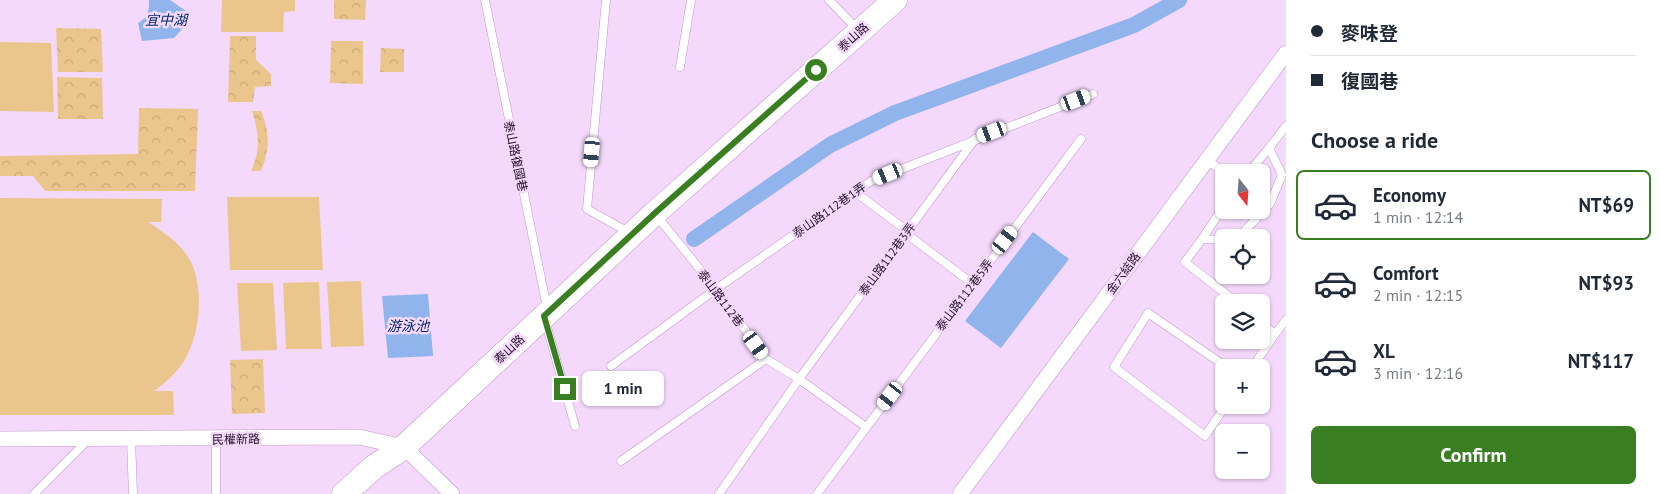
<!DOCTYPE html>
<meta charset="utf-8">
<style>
body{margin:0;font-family:"PT Sans","Noto Sans TC",sans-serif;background:#f6f6f7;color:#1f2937;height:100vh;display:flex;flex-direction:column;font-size:19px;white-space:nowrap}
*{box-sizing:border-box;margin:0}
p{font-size:16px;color:#747a83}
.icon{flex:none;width:28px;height:28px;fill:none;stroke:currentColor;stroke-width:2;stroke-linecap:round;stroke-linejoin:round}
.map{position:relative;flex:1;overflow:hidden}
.panel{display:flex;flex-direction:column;background:#fff;width:375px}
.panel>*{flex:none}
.guide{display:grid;align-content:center;height:110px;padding:0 25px;background:#fff}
.needle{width:32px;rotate:163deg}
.fabs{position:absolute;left:1215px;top:164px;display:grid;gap:10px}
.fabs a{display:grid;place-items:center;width:55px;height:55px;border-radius:8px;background:#fff;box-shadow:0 1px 4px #0004;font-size:25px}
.end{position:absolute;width:22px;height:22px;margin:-11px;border:6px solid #397e20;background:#fff;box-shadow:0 0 0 2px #fff}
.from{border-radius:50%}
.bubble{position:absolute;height:35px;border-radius:8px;background:#fff;box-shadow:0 1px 4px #0004;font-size:16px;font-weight:700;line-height:35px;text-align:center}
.car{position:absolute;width:15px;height:30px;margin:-15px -8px;border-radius:6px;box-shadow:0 0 4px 1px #0007;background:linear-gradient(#fff 24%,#345 0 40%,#fff 0 76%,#345 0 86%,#fff 0)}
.guide b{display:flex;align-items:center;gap:18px;height:48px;font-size:19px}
.guide b+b{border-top:1px solid #e0e1e3}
.guide i{width:12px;height:12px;background:#1f2937}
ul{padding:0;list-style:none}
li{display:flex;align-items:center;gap:15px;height:70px;margin:0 10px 8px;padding:0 15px;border:2px solid transparent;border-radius:8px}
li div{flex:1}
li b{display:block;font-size:19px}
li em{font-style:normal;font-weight:700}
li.on{border-color:#397e20}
li>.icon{width:45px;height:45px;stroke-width:1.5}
h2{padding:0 25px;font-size:22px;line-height:60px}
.primary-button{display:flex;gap:10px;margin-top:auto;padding:10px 25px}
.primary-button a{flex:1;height:58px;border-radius:8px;background:#397e20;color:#fff;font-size:20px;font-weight:700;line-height:58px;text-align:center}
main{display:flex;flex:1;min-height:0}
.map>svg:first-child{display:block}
.grass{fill:#ebc68c}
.forest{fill:url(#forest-crowns)}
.water{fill:#90b4eb}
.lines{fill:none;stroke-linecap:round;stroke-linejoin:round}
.canal{stroke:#90b4eb;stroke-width:16}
.service-casing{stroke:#c196cd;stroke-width:9}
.minor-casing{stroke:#c196cd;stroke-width:16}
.primary-casing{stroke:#c196cd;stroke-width:25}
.service{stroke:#fff;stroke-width:8}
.minor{stroke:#fff;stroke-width:15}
.primary{stroke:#fff;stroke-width:24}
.route{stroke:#397e20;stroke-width:6}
.labels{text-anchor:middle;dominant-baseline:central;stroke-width:5;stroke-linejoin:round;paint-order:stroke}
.street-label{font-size:12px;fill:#221226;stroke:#f4d9fc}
.water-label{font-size:14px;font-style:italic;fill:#002867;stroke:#f4d9fc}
</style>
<main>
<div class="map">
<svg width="1286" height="494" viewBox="0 0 1286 494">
<defs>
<pattern id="forest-crowns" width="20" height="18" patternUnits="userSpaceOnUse" patternTransform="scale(1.25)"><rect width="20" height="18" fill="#ebc68c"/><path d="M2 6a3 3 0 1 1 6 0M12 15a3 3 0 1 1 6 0" fill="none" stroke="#c9a979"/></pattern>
</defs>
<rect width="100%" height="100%" fill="#f4d9fc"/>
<g class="grass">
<path d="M222 0H295V11L284 12 283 32H221Z"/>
<path d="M0 42 51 43 54 112 0 111Z"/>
<path d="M227 197H319L323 270H230Z"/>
<path d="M0 198 162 199 161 222H148C165 233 183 245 192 264 204 293 200 335 184 361 176 374 165 383 154 391H173L174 415H0Z"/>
<path d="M361 281 364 346 331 347 327 282Z"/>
<path d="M319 282 322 349H286L283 283Z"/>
<path d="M237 283H273L277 350 241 351Z"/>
</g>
<g class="forest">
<path d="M334 0H366L365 20 334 19Z"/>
<path d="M56 28 101 29 103 72H58Z"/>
<path d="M230 36H256V60L271 74V86L255 87 253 102H228Z"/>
<path d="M331 41H363V84L330 83Z"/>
<path d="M381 48 404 49V72H380Z"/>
<path d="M57 77 102 78 103 119H58Z"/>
<path d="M139 108 198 109 195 191H45L33 176H0V156L138 154Z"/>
<path d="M252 111H261C270 133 270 149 261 171H251C261 149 259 134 252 111Z"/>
<path d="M263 359 265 413 232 414 230 360Z"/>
</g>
<g class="water">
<path d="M149 0H170L186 11 184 27 174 38 142 41 138 23C149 17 149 11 149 0Z"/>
<path d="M1033 232 1069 259 1001 348 965 321Z"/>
<path d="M428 294 433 356 388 358 382 296Z"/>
</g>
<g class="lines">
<path class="canal" d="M694 239 830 145 895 113 1134 25 1179 0"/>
<defs>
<g id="service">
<path d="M485 0 547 308"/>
<path d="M606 0 587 209 630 233"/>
<path d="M829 0 857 29"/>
<path d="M680 67 691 0"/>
<path d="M1269 148 1286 126"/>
<path d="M1206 160 1225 172"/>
<path d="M855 192 902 227 912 238 973 284"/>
<path d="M1224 206 1202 239 1224 240"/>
<path d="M656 215 716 289 766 359 799 379 866 427"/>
<path d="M1238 238 1270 204 1282 175 1269 148 1249 172"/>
<path d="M1202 239 1185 262 1236 302"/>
<path d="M545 320 575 426"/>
<path d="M1261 323 1275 334 1286 320"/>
<path d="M611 366 716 289 871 181 1093 94"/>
<path d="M1252 368 1275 334"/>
<path d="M1226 405 1205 436 1114 367 1148 313 1228 368"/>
<path d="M131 439 133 494"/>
<path d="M621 461 766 359"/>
<path d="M34 494 89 439"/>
<path d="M216 494V439"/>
<path d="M719 494 799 379 975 139"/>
<path d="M817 494 1081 139"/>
</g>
<g id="minor">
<path d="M0 439 359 437 404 447 452 494"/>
<path d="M960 494 1286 53"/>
</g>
<path id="primary" d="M344 494 374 467 404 447 655 213 895 0"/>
</defs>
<use href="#service" class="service-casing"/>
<use href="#minor" class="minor-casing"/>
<use href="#primary" class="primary-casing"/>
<use href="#service" class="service"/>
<use href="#minor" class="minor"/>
<use href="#primary" class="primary"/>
</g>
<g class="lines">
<path class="route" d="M565 389 544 316 655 213 816 70"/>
</g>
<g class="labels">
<g class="street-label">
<text transform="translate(853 37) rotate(-42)">泰山路</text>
<text transform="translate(516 156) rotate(78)">泰山路復國巷</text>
<text transform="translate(829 210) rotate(-35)">泰山路112巷1弄</text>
<text transform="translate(887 259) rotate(-54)">泰山路112巷3弄</text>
<text transform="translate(1123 273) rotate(-54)">金六結路</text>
<text transform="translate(964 295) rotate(-53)">泰山路112巷5弄</text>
<text transform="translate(721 298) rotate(53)">泰山路112巷</text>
<text transform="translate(509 349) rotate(-43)">泰山路</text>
<text transform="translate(236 439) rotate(-1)">民權新路</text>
</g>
<g class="water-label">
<text x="166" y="20">宜中湖</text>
<text x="408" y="326">游泳池</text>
</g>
</g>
</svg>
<div class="fabs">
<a><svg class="needle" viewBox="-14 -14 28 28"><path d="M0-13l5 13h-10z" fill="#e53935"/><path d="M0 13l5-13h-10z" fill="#747a83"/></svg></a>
<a><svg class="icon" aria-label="locate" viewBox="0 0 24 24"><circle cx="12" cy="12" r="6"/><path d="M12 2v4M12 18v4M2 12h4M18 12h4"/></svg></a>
<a><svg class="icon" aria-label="layers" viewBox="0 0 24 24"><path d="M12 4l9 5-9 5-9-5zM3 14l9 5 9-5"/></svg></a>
<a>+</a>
<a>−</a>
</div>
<i class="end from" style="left:816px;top:70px"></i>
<i class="end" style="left:565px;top:389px"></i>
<div class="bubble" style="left:582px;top:371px;width:82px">1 min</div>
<i class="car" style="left:1076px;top:100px;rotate:69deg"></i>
<i class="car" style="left:992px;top:132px;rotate:249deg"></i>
<i class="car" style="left:592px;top:152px;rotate:185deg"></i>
<i class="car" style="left:888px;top:174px;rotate:248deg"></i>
<i class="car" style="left:1005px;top:240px;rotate:37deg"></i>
<i class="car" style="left:756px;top:345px;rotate:144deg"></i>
<i class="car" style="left:890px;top:396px;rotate:217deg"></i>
</div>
<section class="panel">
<div class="guide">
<b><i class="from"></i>麥味登</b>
<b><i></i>復國巷</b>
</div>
<h2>Choose a ride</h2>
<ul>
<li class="on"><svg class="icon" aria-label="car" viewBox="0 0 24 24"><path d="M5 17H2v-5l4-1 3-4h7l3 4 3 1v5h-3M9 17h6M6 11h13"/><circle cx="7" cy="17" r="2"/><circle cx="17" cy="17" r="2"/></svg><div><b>Economy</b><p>1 min · 12:14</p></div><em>NT$69</em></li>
<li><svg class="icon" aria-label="car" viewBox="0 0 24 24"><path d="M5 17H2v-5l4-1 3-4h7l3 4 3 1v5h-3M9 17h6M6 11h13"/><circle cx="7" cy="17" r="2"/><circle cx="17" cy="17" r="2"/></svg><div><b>Comfort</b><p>2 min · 12:15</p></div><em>NT$93</em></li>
<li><svg class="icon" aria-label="car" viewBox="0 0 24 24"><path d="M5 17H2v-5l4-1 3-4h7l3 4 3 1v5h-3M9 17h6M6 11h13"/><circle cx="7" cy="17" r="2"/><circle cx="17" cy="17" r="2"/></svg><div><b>XL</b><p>3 min · 12:16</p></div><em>NT$117</em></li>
</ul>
<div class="primary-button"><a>Confirm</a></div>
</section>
</main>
